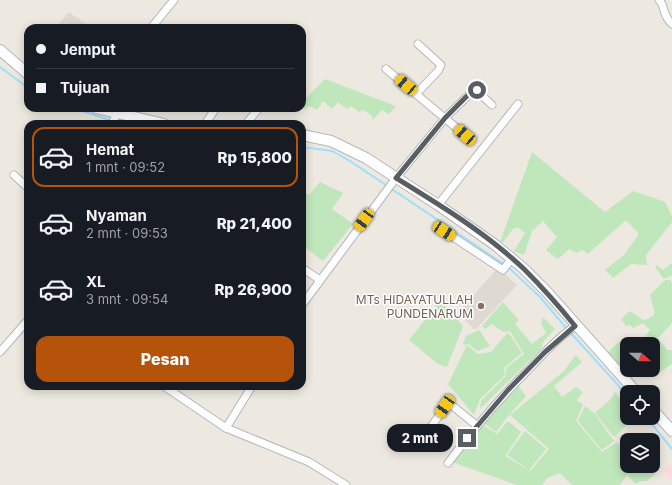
<!DOCTYPE html>
<html lang="id">
<meta charset="utf-8">
<style>
body{margin:0;font-family:Inter,sans-serif;background:#20242c;color:#f1f3f6;height:100vh;display:flex;flex-direction:column;font-size:15px;white-space:nowrap}
*{box-sizing:border-box;margin:0}
p{font-size:13px;color:#9ea1a6}
.icon{flex:none;width:22px;height:22px;fill:none;stroke:currentColor;stroke-width:2;stroke-linecap:round;stroke-linejoin:round}
.map{position:relative;flex:1;overflow:hidden}
.drawer{position:absolute;left:24px;top:120px;width:282px;height:270px;display:flex;flex-direction:column;background:#171b24;border-radius:12px;box-shadow:0 2px 10px #0003}
.drawer>*{flex:none}
.top-card{position:absolute;left:24px;top:24px;width:282px;height:88px;border-radius:12px;box-shadow:0 2px 10px #0003;display:grid;align-content:center;height:88px;padding:0 12px;background:#171b24}
.needle{width:26px;rotate:110deg}
.fabs{position:absolute;left:620px;top:337px;display:grid;gap:8px}
.fabs a{display:grid;place-items:center;width:40px;height:40px;border-radius:8px;background:#171b24;box-shadow:0 2px 10px #0003;font-size:20px}
.end{position:absolute;width:18px;height:18px;margin:-9px;border:5px solid #595e62;background:#fff;box-shadow:0 0 0 2px #fff}
.from{border-radius:50%}
.bubble{position:absolute;height:28px;border-radius:12px;background:#171b24;box-shadow:0 2px 10px #0003;font-size:13px;font-weight:800;line-height:28px;text-align:center}
.car{position:absolute;width:12px;height:24px;margin:-12px -6px;border-radius:5px;box-shadow:0 0 3px 1px #0007;background:linear-gradient(#f5c518 24%,#345 0 40%,#f5c518 0 76%,#345 0 86%,#f5c518 0)}
.top-card b{display:flex;align-items:center;gap:14px;height:38px;font-size:15px}
.top-card b+b{border-top:1px solid #363941}
.top-card i{width:10px;height:10px;background:#f1f3f6}
ul{padding:7px 0 0;list-style:none}
li{display:flex;align-items:center;gap:12px;height:60px;margin:0 8px 6px;padding:0 4px;border:2px solid transparent;border-radius:12px}
li div{flex:1}
li b{display:block;font-size:15px}
li em{font-style:normal;font-weight:800}
li.current{border-color:#b45309}
li>.icon{width:36px;height:36px;stroke-width:1.5}
.button{display:flex;gap:8px;margin-top:auto;padding:8px 12px}
.button a{flex:1;height:46px;border-radius:12px;background:#b45309;color:#fff;font-size:16px;font-weight:800;line-height:46px;text-align:center}
.map>svg:first-child{display:block}
.education{fill:#dfdad1}
.medical{fill:#fcdadb}
.green{fill:#c0e6bb}
.lines{fill:none;stroke-linecap:round;stroke-linejoin:round}
.stream{stroke:#9edfff;stroke-width:2}
.minor-casing{stroke:#b3b7bc;stroke-width:9}
.secondary-casing{stroke:#b4b9be;stroke-width:12}
.minor{stroke:#fff;stroke-width:7}
.secondary{stroke:#fff;stroke-width:10}
.route{stroke:#595e62;stroke-width:5}
.education-dot{fill:#8d6e63;stroke:#fff;stroke-width:1.5}
.labels{text-anchor:middle;dominant-baseline:central;stroke-width:3;stroke-linejoin:round;paint-order:stroke}
.education-label{font-size:12px;fill:#785e54;stroke:#fff;text-anchor:end}
</style>
<div class="map">
<svg width="672" height="485" viewBox="0 0 672 485">
<rect width="100%" height="100%" fill="#ede9e0"/>
<g class="education">
<path d="M69 12 91 28H55Z"/>
<path d="M498 268 517 285 475 330 457 313Z"/>
</g>
<path class="medical" d="M670 463 672 465V481L663 471Z"/>
<g class="green">
<path d="M325 79 396 106 389 114 382 110 373 120 372 116 363 110 359 112 351 106 347 109 338 102 332 109 323 101 317 110 309 106 305 109 302 107V96L306 98Z"/>
<path d="M532 152 605 212 633 191 665 202 672 216V222L646 255 647 265 631 264 613 278 605 270 624 255 639 234 626 220 588 254 582 250 577 253 569 249 558 259 546 250 557 237 543 221 532 231 524 255 514 251 525 233 519 228H514L502 243 500 242Z"/>
<path d="M320 182 343 193 332 209 353 224 323 261 302 245V191L309 195Z"/>
<path d="M672 263V275L664 279 655 267 656 265 663 270Z"/>
<path d="M665 280H670L672 283V323L658 338 667 350H672V364L662 371 653 363V344H645L648 342 646 335 650 330 643 323 633 328 630 325 626 326 621 319 630 311 643 320 648 319 655 314 650 295Z"/>
<path d="M440 301 463 326 447 367 438 364 409 340Z"/>
<path d="M503 302 519 320 515 324 532 344 546 333 541 323 543 317 555 329 543 342 541 349 480 409 481 401 506 376V368L524 354 510 331 503 332 492 324 485 329 482 326Z"/>
<path d="M479 330 490 346 478 351 468 344 464 345 463 344 466 336Z"/>
<path d="M508 332 522 353 504 368 505 375 480 399 474 415 448 384 467 345 478 354 491 352Z"/>
<path d="M620 341 627 350 628 370 625 373 607 353Z"/>
<path d="M576 355 582 362 554 386 562 397 576 387 583 392 577 400 583 405 576 421 602 452 617 442 627 451V466H649L655 474 647 481H641L636 484 627 475 620 485H572L560 473 547 478 542 485H517L452 462 481 424 497 434 508 421 521 432 505 456 530 471 549 449 510 415 563 372Z"/>
<path d="M517 384 526 396 509 415 496 432 482 422Z"/>
<path d="M615 392 627 409V418H634L614 437 595 413 610 400Z"/>
<path d="M585 406 594 413 614 441 602 450 578 421Z"/>
<path d="M525 431 546 449 529 470 507 455Z"/>
</g>
<g class="lines">
<g class="stream">
<path d="M0 67 28 88"/>
<path d="M73 108 122 124"/>
<path d="M302 147 332 151 350 161 505 265"/>
<path d="M508 267 540 297 567 329"/>
<path d="M570 332 627 395"/>
<path d="M647 418 672 449"/>
</g>
<defs>
<g id="minor">
<path d="M659 0C666 6 661 14 672 24"/>
<path d="M151 28 174 0"/>
<path d="M386 69 465 135"/>
<path d="M416 94 438 71 441 65 418 44"/>
<path d="M112 124 117 113"/>
<path d="M205 124 216 108"/>
<path d="M246 124 259 108"/>
<path d="M14 175 28 188"/>
<path d="M438 205 518 104"/>
<path d="M444 231 503 270 512 258"/>
<path d="M302 268 320 280"/>
<path d="M302 305 396 178 445 118 475 89 492 105"/>
<path d="M0 352 28 320"/>
<path d="M164 386 226 428 309 462 346 485"/>
<path d="M226 428 252 386"/>
<path d="M424 437 447 404 454 407 476 425"/>
<path d="M448 463C473 430 499 399 528 370 543 354 558 338 575 326"/>
</g>
<g id="secondary">
<path d="M0 50 28 74"/>
<path d="M96 108 164 124"/>
<path d="M302 135 331 141 366 158 438 205 494 244 523 268 547 292 636 392"/>
<path d="M653 410 672 431"/>
</g>
</defs>
<use href="#minor" class="minor-casing"/>
<use href="#secondary" class="secondary-casing"/>
<use href="#minor" class="minor"/>
<use href="#secondary" class="secondary"/>
</g>
<g class="lines">
<path class="route" d="M467 438 508 390 545 352 575 326C559 306 542 287 524 269 486 233 440 205 396 178L445 118 472 91 477 90"/>
</g>
<circle class="education-dot" cx="481" cy="306" r="4"/>
<g class="labels">
<g class="education-label">
<text x="473" y="299">MTs HIDAYATULLAH<tspan x="473" dy="14">PUNDENARUM</tspan></text>
</g>
</g>
</svg>
<div class="fabs">
<a><svg class="needle" viewBox="-14 -14 28 28"><path d="M0-13l5 13h-10z" fill="#e53935"/><path d="M0 13l5-13h-10z" fill="#9ea1a6"/></svg></a>
<a><svg class="icon" aria-label="locate" viewBox="0 0 24 24"><circle cx="12" cy="12" r="6"/><path d="M12 2v4M12 18v4M2 12h4M18 12h4"/></svg></a>
<a><svg class="icon" aria-label="layers" viewBox="0 0 24 24"><path d="M12 4l9 5-9 5-9-5zM3 14l9 5 9-5"/></svg></a>
</div>
<i class="end from" style="left:477px;top:90px"></i>
<i class="end" style="left:467px;top:438px"></i>
<div class="bubble" style="left:387px;top:424px;width:66px">2 mnt</div>
<i class="car" style="left:406px;top:85px;rotate:310deg"></i>
<i class="car" style="left:465px;top:135px;rotate:311deg"></i>
<i class="car" style="left:364px;top:220px;rotate:216deg"></i>
<i class="car" style="left:444px;top:231px;rotate:123deg"></i>
<i class="car" style="left:445px;top:406px;rotate:214deg"></i>
<div class="top-card">
<b><i class="from"></i>Jemput</b>
<b><i></i>Tujuan</b>
</div>
<section class="drawer">
<ul>
<li class="current"><svg class="icon" aria-label="car" viewBox="0 0 24 24"><path d="M5 17H2v-5l4-1 3-4h7l3 4 3 1v5h-3M9 17h6M6 11h13"/><circle cx="7" cy="17" r="2"/><circle cx="17" cy="17" r="2"/></svg><div><b>Hemat</b><p>1 mnt · 09:52</p></div><em>Rp 15,800</em></li>
<li><svg class="icon" aria-label="car" viewBox="0 0 24 24"><path d="M5 17H2v-5l4-1 3-4h7l3 4 3 1v5h-3M9 17h6M6 11h13"/><circle cx="7" cy="17" r="2"/><circle cx="17" cy="17" r="2"/></svg><div><b>Nyaman</b><p>2 mnt · 09:53</p></div><em>Rp 21,400</em></li>
<li><svg class="icon" aria-label="car" viewBox="0 0 24 24"><path d="M5 17H2v-5l4-1 3-4h7l3 4 3 1v5h-3M9 17h6M6 11h13"/><circle cx="7" cy="17" r="2"/><circle cx="17" cy="17" r="2"/></svg><div><b>XL</b><p>3 mnt · 09:54</p></div><em>Rp 26,900</em></li>
</ul>
<div class="button"><a>Pesan</a></div>
</section>
</div>
